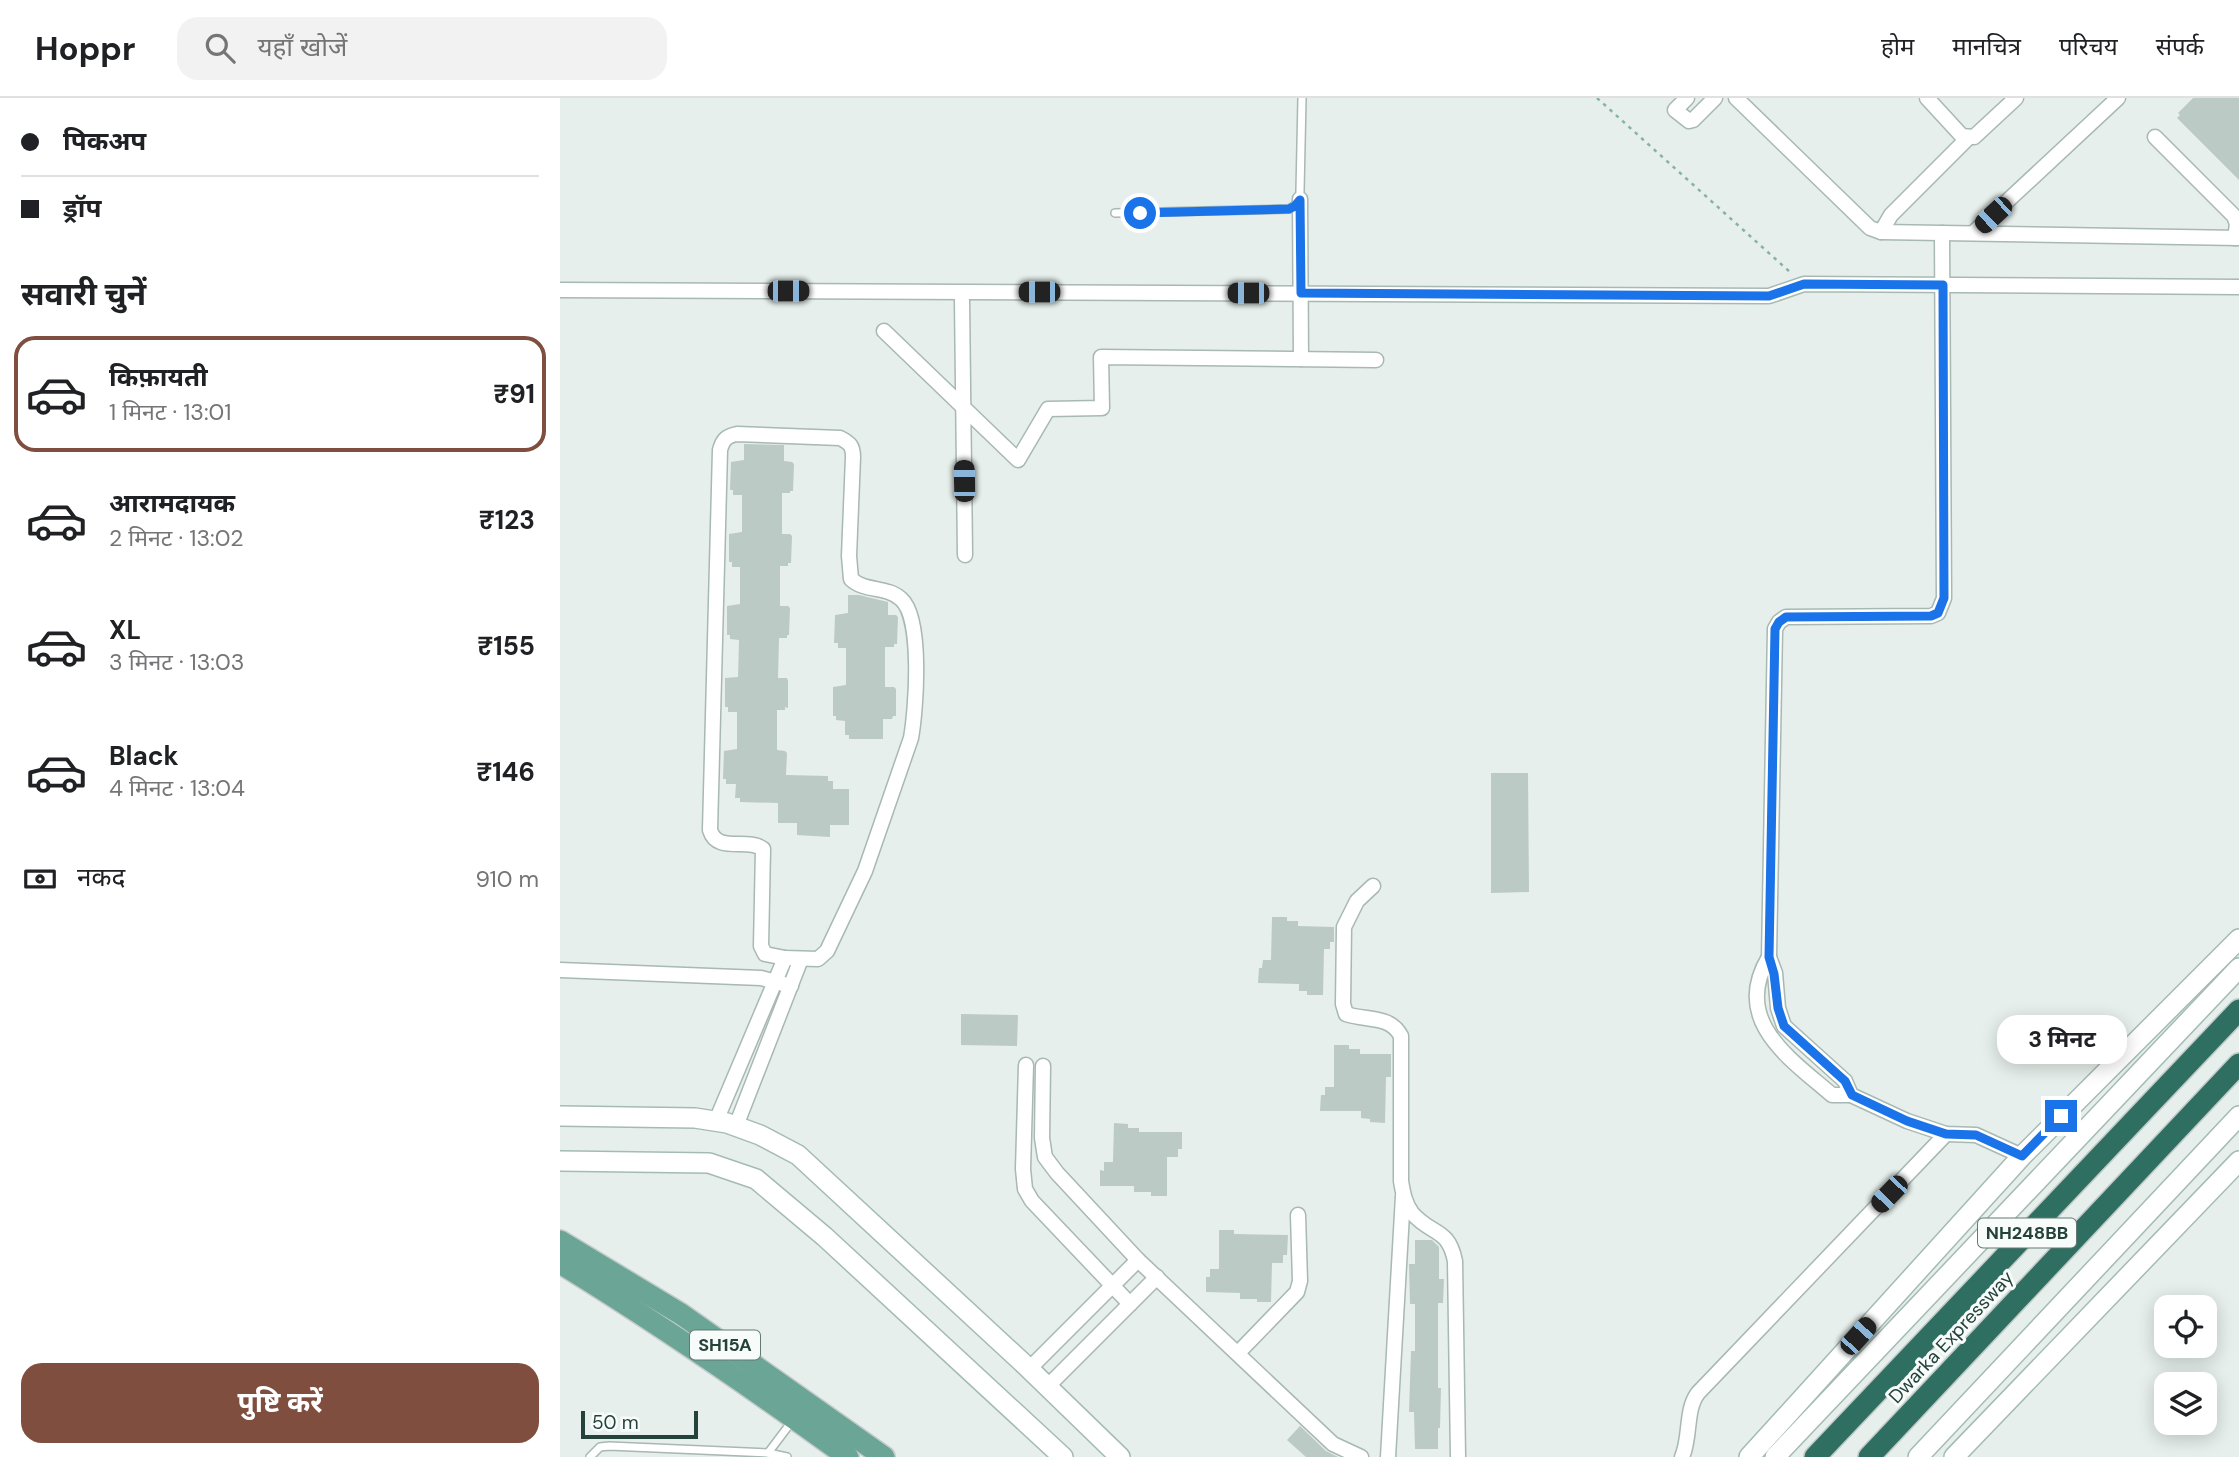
<!DOCTYPE html>
<html lang="hi">
<meta charset="utf-8">
<style>
body{margin:0;font-family:"DM Sans","Noto Sans Devanagari",sans-serif;background:#f2f2f2;color:#202124;height:100vh;display:flex;flex-direction:column;font-size:26px;white-space:nowrap}
*{box-sizing:border-box;margin:0}
p{font-size:23px;color:#757577}
.icon{flex:none;width:38px;height:38px;fill:none;stroke:currentColor;stroke-width:2;stroke-linecap:round;stroke-linejoin:round}
.map{position:relative;flex:1;overflow:hidden}
.side{display:flex;flex-direction:column;background:#fff;width:560px}
.side>*{flex:none}
.guide{display:grid;align-content:center;height:154px;padding:0 21px;background:#fff}
.buttons{position:absolute;left:1594px;top:1197px;display:grid;gap:14px}
.buttons a{display:grid;place-items:center;width:63px;height:63px;border-radius:14px;background:#fff;box-shadow:0 4px 18px #0003;font-size:35px}
.scale{position:absolute;left:21px;bottom:18px;width:117px;box-sizing:border-box;padding-left:7px;border:4px solid #24423a;border-top:0;font-size:19px;line-height:24px;white-space:nowrap;color:#24423a;-webkit-text-stroke:5px #f7fbf9;paint-order:stroke}
.end{position:absolute;width:32px;height:32px;margin:-16px;border:9px solid #1a73e8;background:#fff;box-shadow:0 0 0 4px #fff}
.from{border-radius:50%}
.bubble{position:absolute;height:49px;border-radius:21px;background:#fff;box-shadow:0 4px 18px #0003;font-size:23px;font-weight:700;line-height:49px;text-align:center}
.car{position:absolute;width:21px;height:42px;margin:-21px -10px;border-radius:9px;box-shadow:0 0 5px 2px #0007;background:linear-gradient(#222 24%,#8ab4d8 0 40%,#222 0 76%,#8ab4d8 0 86%,#222 0)}
.guide b{display:flex;align-items:center;gap:24px;height:66px;font-size:26px}
.guide b+b{border-top:2px solid #e0e0e0}
.guide i{width:18px;height:18px;background:#202124}
ul{padding:0;list-style:none}
li{display:flex;align-items:center;gap:21px;height:116px;margin:0 14px 10px;padding:0 7px;border:4px solid transparent;border-radius:21px}
li div{flex:1}
li b{display:block;font-size:26px}
li em{font-style:normal;font-weight:700}
li.active{border-color:#7f4e3f}
li>.icon{width:63px;height:63px;stroke-width:1.5}
h2{padding:0 21px;font-size:32px;line-height:84px}
.pay{display:flex;align-items:center;gap:18px;height:77px;padding:0 21px;font-size:26px}
.pay p{margin-inline-start:auto}
.action{display:flex;gap:14px;margin-top:auto;padding:14px 21px}
.action a{flex:1;height:80px;border-radius:21px;background:#7f4e3f;color:#fff;font-size:28px;font-weight:700;line-height:80px;text-align:center}
header{display:flex;align-items:center;gap:42px;box-sizing:border-box;height:98px;padding:0 35px;background:#fff;border-bottom:2px solid #e0e0e0}
header strong{font-size:33px}
nav{display:flex;gap:38px;margin-inline-start:auto;font-size:24px}
.search{width:490px;height:63px;background:#f2f2f2;display:flex;align-items:center;gap:18px;box-sizing:border-box;padding:0 24px;border-radius:21px;color:#757577;font-size:26px}
main{display:flex;flex:1;min-height:0}
.map>svg:first-child{display:block}
.building{fill:#bbcac4}
.lines{fill:none;stroke-linecap:round;stroke-linejoin:round}
.lane-casing{stroke:#a8b8b2;stroke-width:10}
.street-casing{stroke:#a8b8b2;stroke-width:17}
.secondary-casing{stroke:#a4bbb3;stroke-width:22}
.primary-casing{stroke:#c2cac8;stroke-width:24}
.highway-casing{stroke:#c2cac8;stroke-width:24}
.path{stroke:#86b3a5;stroke-width:2.5;stroke-dasharray:3.5 5;stroke-linecap:butt}
.lane{stroke:#fff;stroke-width:7}
.street{stroke:#fff;stroke-width:14}
.secondary{stroke:#fff;stroke-width:19}
.primary{stroke:#6aa596;stroke-width:21}
.highway{stroke:#2f6f62;stroke-width:21}
.route{stroke:#1a73e8;stroke-width:9}
.labels{text-anchor:middle;dominant-baseline:central;stroke-width:6;stroke-linejoin:round;paint-order:stroke}
.shield{fill:#f7fbf9;stroke:#637a73;stroke-width:2}
.shield-label{font-size:18px;font-weight:bold;fill:#24423a}
.street-label{font-size:19px;fill:#24423a;stroke:#f7fbf9}
</style>
<header>
<strong>Hoppr</strong>
<div class="search"><svg class="icon" aria-label="search" viewBox="0 0 24 24"><circle cx="10" cy="10" r="6"/><path d="M15 15l6 6"/></svg>यहाँ खोजें</div>
<nav><a>होम</a><a>मानचित्र</a><a>परिचय</a><a>संपर्क</a></nav>
</header>
<main>
<section class="side">
<div class="guide">
<b><i class="from"></i>पिकअप</b>
<b><i></i>ड्रॉप</b>
</div>
<h2>सवारी चुनें</h2>
<ul>
<li class="active"><svg class="icon" aria-label="car" viewBox="0 0 24 24"><path d="M5 17H2v-5l4-1 3-4h7l3 4 3 1v5h-3M9 17h6M6 11h13"/><circle cx="7" cy="17" r="2"/><circle cx="17" cy="17" r="2"/></svg><div><b>किफ़ायती</b><p>1 मिनट · 13:01</p></div><em>₹91</em></li>
<li><svg class="icon" aria-label="car" viewBox="0 0 24 24"><path d="M5 17H2v-5l4-1 3-4h7l3 4 3 1v5h-3M9 17h6M6 11h13"/><circle cx="7" cy="17" r="2"/><circle cx="17" cy="17" r="2"/></svg><div><b>आरामदायक</b><p>2 मिनट · 13:02</p></div><em>₹123</em></li>
<li><svg class="icon" aria-label="car" viewBox="0 0 24 24"><path d="M5 17H2v-5l4-1 3-4h7l3 4 3 1v5h-3M9 17h6M6 11h13"/><circle cx="7" cy="17" r="2"/><circle cx="17" cy="17" r="2"/></svg><div><b>XL</b><p>3 मिनट · 13:03</p></div><em>₹155</em></li>
<li><svg class="icon" aria-label="car" viewBox="0 0 24 24"><path d="M5 17H2v-5l4-1 3-4h7l3 4 3 1v5h-3M9 17h6M6 11h13"/><circle cx="7" cy="17" r="2"/><circle cx="17" cy="17" r="2"/></svg><div><b>Black</b><p>4 मिनट · 13:04</p></div><em>₹146</em></li>
</ul>
<div class="pay"><svg class="icon" aria-label="cash" viewBox="0 0 24 24"><path d="M3 7h18v10H3z"/><circle cx="12" cy="12" r="2"/></svg>नकद<p>910 m</p></div>
<div class="action"><a>पुष्टि करें</a></div>
</section>
<div class="map">
<svg width="1679" height="1359" viewBox="0 0 1679 1359">
<rect width="100%" height="100%" fill="#e6efeb"/>
<g class="building">
<path d="M1633 0H1679V82L1617 20 1620 17 1618 15Z"/>
<path d="M184 346 224 347V363L232 364 234 366 233 393H230V395H222V436H230L232 438 231 465H228V468H220V508H228L230 510 229 537H227V540H219L218 580H227L228 583V610L225 609V612H217V652L225 653 227 655 226 677 268 678V683H273V691H289V727H270V739L237 737V725H218V705L180 704V700H175L176 686H166V681H163L164 653 177 651V614H168V609H165V580L178 579 179 542 170 541V537H167V508L180 506V469H172V464H169V436L182 434V397H173V392H170L171 364 184 362Z"/>
<path d="M288 497H299L328 504V517H336L338 519 337 546H334V549H325V589H334L336 591V618H333L332 621H323V641H289V637H285V623L276 622V618H273V589L286 587V550H278V545H274L275 517 288 515Z"/>
<path d="M931 675H968L969 794 931 795Z"/>
<path d="M712 819H727V823H738V828L774 829V844H770V851H764L763 897H747V893H739V886L698 885 699 870H702L703 862H711Z"/>
<path d="M401 916 458 917 457 948 401 947Z"/>
<path d="M774 947H789V951H800V956H831V979H826L825 1025 810 1024V1021L801 1020V1013H760L761 997H765V989H774Z"/>
<path d="M554 1025 568 1026V1030H579V1034H622V1051H618V1059H607V1098H591V1094H574V1088H540V1072L544 1073V1064H553Z"/>
<path d="M659 1132H674V1136L728 1137 727 1157H723V1165H712L711 1204H697V1201H680V1195L646 1194V1179H650V1171H659Z"/>
<path d="M855 1142H872L879 1149V1181H884L883 1205H878V1290H881L880 1330H878V1351H855L854 1314H849L851 1253H855V1206H850L849 1166H855Z"/>
<path d="M740 1328 766 1353 778 1359H746L727 1342Z"/>
</g>
<g class="lines">
<defs>
<g id="lane">
<path d="M555 115 729 111C737 107 740 103 740 93L742 0"/>
<path d="M208 1355 233 1322"/>
<path d="M30 1359 40 1349 49 1348 208 1355 227 1359"/>
</g>
<g id="street">
<path d="M1127 0 1115 12 1129 23 1133 22 1155 0"/>
<path d="M1176 0 1310 130 1321 134 1679 140"/>
<path d="M1367 0 1402 38 1414 39 1456 0"/>
<path d="M1595 39 1674 118 1677 126 1675 140"/>
<path d="M740 101 741 261"/>
<path d="M1321 134 1331 117 1408 40"/>
<path d="M1413 135 1558 0"/>
<path d="M0 192 1209 198 1244 186 1679 189"/>
<path d="M402 202 405 457"/>
<path d="M324 233 458 362 488 311 542 310 541 259 816 262"/>
<path d="M177 336 280 340C290 345 293 348 293 359L289 458 291 481C305 494 327 488 341 501 363 520 356 612 351 640L305 773 267 853 258 861 225 860 205 856 201 848 203 751C188 739 157 756 150 732L160 352C163 341 167 338 177 336Z"/>
<path d="M813 788 797 803 784 829 783 906 786 916C807 923 830 917 841 938V1083C843 1095 845 1106 852 1115 872 1138 888 1129 895 1163L898 1359"/>
<path d="M1209 859C1171 922 1229 960 1272 997H1291L1347 1023 1386 1036 1416 1037 1462 1058"/>
<path d="M0 872 201 880 231 888"/>
<path d="M466 967 463 1071 465 1091 472 1103 570 1206"/>
<path d="M483 968 482 1040 485 1059 497 1075 578 1162 773 1346 801 1359"/>
<path d="M1291 997 1285 983 1224 928 1218 910 1215 875 1209 859 1215 531 1219 524 1226 519 1371 518 1378 515 1384 500 1382 135"/>
<path d="M156 1023 225 860"/>
<path d="M176 1028 241 861"/>
<path d="M678 1255 737 1194 740 1183 738 1117"/>
<path d="M469 1271 578 1162"/>
<path d="M487 1289 597 1179"/>
<path d="M828 1359 843 1098"/>
<path d="M1122 1359C1131 1339 1125 1312 1138 1295L1386 1036"/>
</g>
<g id="secondary">
<path d="M0 1018 135 1020 167 1025 200 1037 238 1057 463 1265 560 1359"/>
<path d="M0 1063 149 1065 196 1081 265 1139 503 1359"/>
<path d="M1189 1359 1462 1058 1679 841"/>
<path d="M1215 1359 1679 870"/>
<path d="M1358 1359 1679 1018"/>
<path d="M1394 1359 1679 1063"/>
</g>
<g id="primary">
<path d="M0 1143 121 1216 324 1359"/>
<path d="M0 1165C99 1226 194 1291 288 1359"/>
</g>
<g id="highway">
<path d="M1255 1359 1679 912"/>
<path d="M1309 1359 1679 966"/>
</g>
</defs>
<use href="#lane" class="lane-casing"/>
<use href="#street" class="street-casing"/>
<use href="#secondary" class="secondary-casing"/>
<use href="#primary" class="primary-casing"/>
<use href="#highway" class="highway-casing"/>
<path class="path" d="M1037 0 1231 175"/>
<use href="#lane" class="lane"/>
<use href="#street" class="street"/>
<use href="#secondary" class="secondary"/>
<use href="#primary" class="primary"/>
<use href="#highway" class="highway"/>
</g>
<g class="lines">
<path class="route" d="M580 115 729 111 735 108 740 102 741 195 1209 198 1244 186 1383 187 1384 500 1378 515 1371 518 1226 519 1219 524 1215 531 1209 859 1214 876 1218 910 1224 928 1285 983 1292 997 1347 1023 1386 1036 1416 1037 1462 1058 1501 1018"/>
</g>
<g class="labels">
<g class="shield">
<rect x="1418" y="1120.5" width="98" height="29" rx="5"/>
<rect x="130" y="1232.5" width="70" height="29" rx="5"/>
</g>
<g class="shield-label">
<text x="1467" y="1135">NH248BB</text>
<text x="165" y="1247">SH15A</text>
</g>
<g class="street-label">
<text transform="translate(1391 1239) rotate(-47)">Dwarka Expressway</text>
</g>
</g>
</svg>
<div class="buttons">
<a><svg class="icon" aria-label="locate" viewBox="0 0 24 24"><circle cx="12" cy="12" r="6"/><path d="M12 2v4M12 18v4M2 12h4M18 12h4"/></svg></a>
<a><svg class="icon" aria-label="layers" viewBox="0 0 24 24"><path d="M12 4l9 5-9 5-9-5zM3 14l9 5 9-5"/></svg></a>
</div>
<div class="scale">50 m</div>
<i class="end from" style="left:580px;top:115px"></i>
<i class="end" style="left:1501px;top:1018px"></i>
<div class="bubble" style="left:1437px;top:917px;width:130px">3 मिनट</div>
<i class="car" style="left:1433px;top:117px;rotate:227deg"></i>
<i class="car" style="left:228px;top:193px;rotate:90deg"></i>
<i class="car" style="left:479px;top:194px;rotate:270deg"></i>
<i class="car" style="left:688px;top:195px;rotate:270deg"></i>
<i class="car" style="left:404px;top:383px;rotate:359deg"></i>
<i class="car" style="left:1329px;top:1096px;rotate:224deg"></i>
<i class="car" style="left:1298px;top:1238px;rotate:42deg"></i>
</div>
</main>
